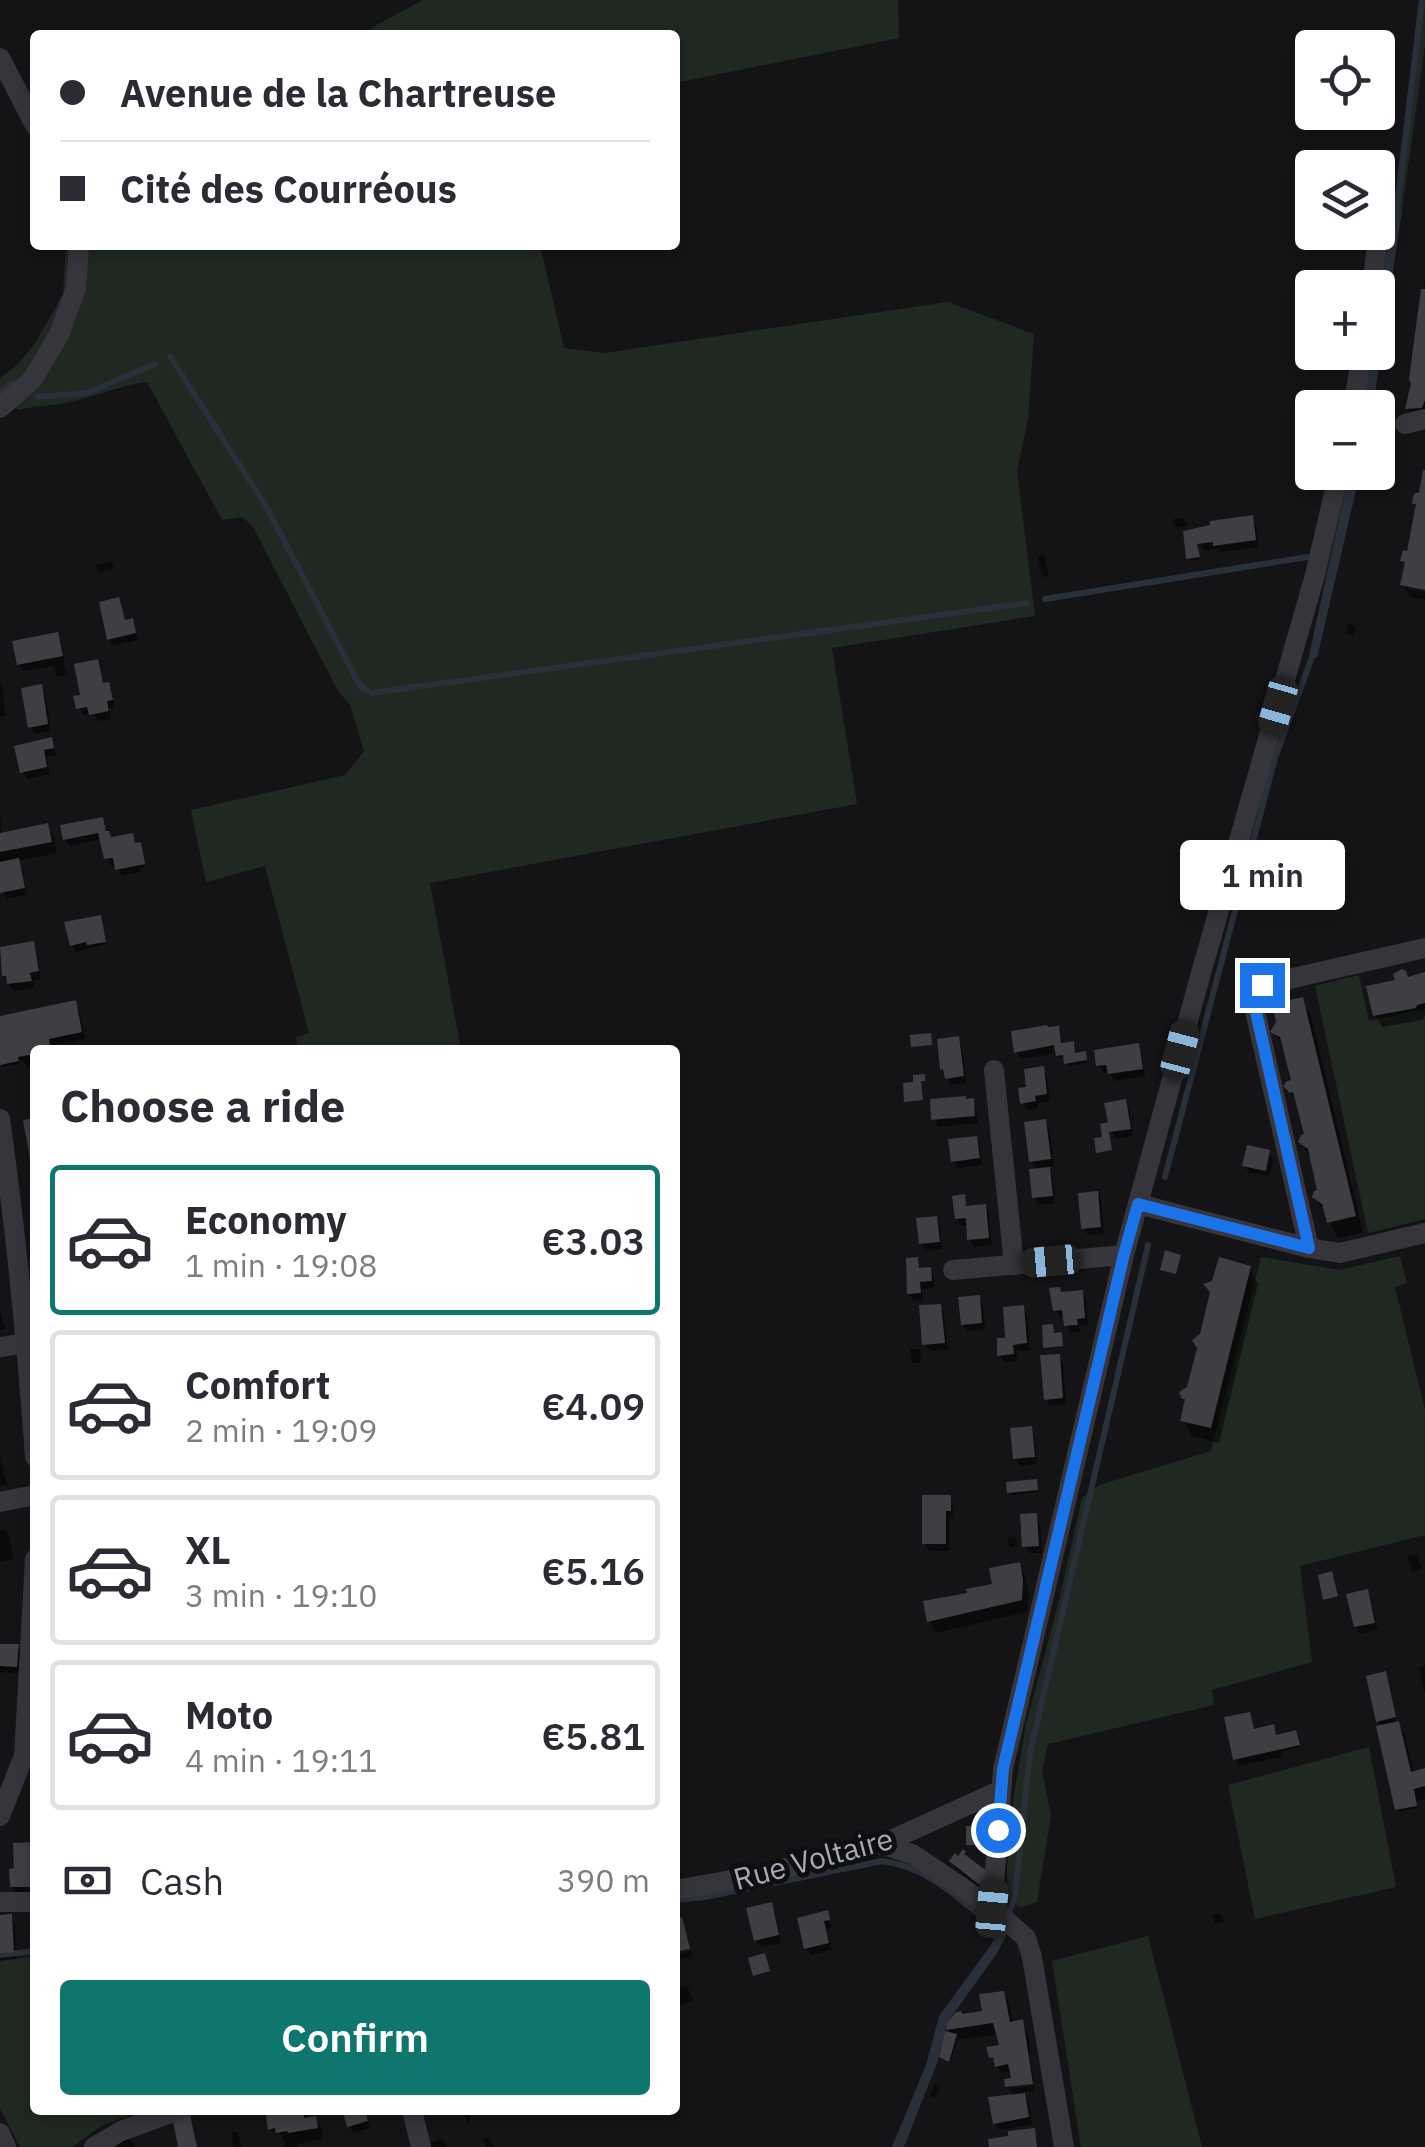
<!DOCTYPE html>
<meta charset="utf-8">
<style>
body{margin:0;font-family:"IBM Plex Sans",sans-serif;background:#f7f7f7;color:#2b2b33;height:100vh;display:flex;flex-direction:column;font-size:38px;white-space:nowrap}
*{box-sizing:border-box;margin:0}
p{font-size:32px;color:#7c7c81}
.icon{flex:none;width:55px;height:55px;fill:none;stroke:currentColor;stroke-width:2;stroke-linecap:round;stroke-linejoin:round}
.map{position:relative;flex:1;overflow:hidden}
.details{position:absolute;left:30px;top:1045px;width:650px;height:1070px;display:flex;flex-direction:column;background:#fff;border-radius:10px;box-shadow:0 5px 15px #0003}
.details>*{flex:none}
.guide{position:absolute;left:30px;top:30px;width:650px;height:220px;border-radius:10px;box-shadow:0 5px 15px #0003;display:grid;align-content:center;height:220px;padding:0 30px;background:#fff}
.buttons{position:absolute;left:1295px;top:30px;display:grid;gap:20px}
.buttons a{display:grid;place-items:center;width:100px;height:100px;border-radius:10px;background:#fff;box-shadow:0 5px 15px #0003;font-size:50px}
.end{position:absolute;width:45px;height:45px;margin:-22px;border:12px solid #1a73e8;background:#fff;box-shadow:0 0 0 5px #fff}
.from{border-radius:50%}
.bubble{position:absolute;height:70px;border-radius:10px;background:#fff;box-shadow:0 5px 15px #0003;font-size:32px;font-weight:600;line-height:70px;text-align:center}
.car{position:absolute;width:30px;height:60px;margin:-30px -15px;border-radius:12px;box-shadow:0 0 8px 2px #0007;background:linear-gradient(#222 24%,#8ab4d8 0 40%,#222 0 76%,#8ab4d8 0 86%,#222 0)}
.guide b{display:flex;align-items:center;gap:35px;height:95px;font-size:38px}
.guide b+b{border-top:2px solid #e1e1e2}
.guide i{width:25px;height:25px;background:#2b2b33}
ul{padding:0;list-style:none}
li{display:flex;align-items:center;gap:30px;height:150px;margin:0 20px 15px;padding:0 10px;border:5px solid #e1e1e2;border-radius:10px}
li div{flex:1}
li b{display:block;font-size:38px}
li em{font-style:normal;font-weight:600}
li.on{border-color:#0f766e}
li>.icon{width:90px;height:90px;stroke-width:1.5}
h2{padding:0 30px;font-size:45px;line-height:120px}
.pay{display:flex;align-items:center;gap:25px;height:110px;padding:0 30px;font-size:38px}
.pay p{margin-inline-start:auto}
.cta{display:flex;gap:20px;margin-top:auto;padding:20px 30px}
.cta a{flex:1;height:115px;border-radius:10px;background:#0f766e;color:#fff;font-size:40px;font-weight:600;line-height:115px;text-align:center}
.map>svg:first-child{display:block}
.green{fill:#202822}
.water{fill:#2a3039}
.shadow{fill:#0007}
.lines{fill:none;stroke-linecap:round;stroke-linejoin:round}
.stream{stroke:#2a3039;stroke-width:6}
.building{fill:#3e3e43}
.street{stroke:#35353b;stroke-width:20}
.route{stroke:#1a73e8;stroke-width:12}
.labels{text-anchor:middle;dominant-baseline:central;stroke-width:10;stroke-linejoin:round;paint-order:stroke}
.street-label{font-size:30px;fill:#a6a8b6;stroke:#0f0f11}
</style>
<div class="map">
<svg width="1425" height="2147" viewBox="0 0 1425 2147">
<rect width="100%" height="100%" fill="#141416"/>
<g class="green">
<path d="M423 0H898L899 38 675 83V35H358Z"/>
<path d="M1419 0H1425V45L1402 210 1393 211Z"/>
<path d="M66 245H540L564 348 604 353 948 302 1034 334 1028 419 1017 471 1035 616 832 648 857 804 430 883 461 1050H298L296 1037 309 1033 265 866 206 882 191 810 345 775 364 751 350 705 338 691 253 527 243 517 222 520 147 382C117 385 89 400 59 404 45 406 33 406 19 410L0 400V378L17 365 36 342 63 294Z"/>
<path d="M1359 975 1369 1021 1425 1009V1219L1368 1233 1315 986Z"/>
<path d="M1400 1256 1407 1283 1395 1287 1425 1410V1535L1300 1566 1312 1662 1212 1690 1214 1705 1048 1744 1042 1771 1051 1815 1037 1902 1020 1908 1008 1899 1007 1869 1014 1795 1026 1724 1059 1601 1082 1498 1099 1485 1211 1451 1261 1257 1339 1270Z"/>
<path d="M1369 1747 1396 1887 1255 1919 1228 1785Z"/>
<path d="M1148 1936 1202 2147H1081L1052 1961Z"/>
<path d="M35 1956V2110H144L103 2125 72 2147H20L0 2108V1961Z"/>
</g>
<g class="water">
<path d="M1402 210 1373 407 1362 408 1370 353 1378 352V308L1393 211Z"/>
<path d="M1349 473H1360L1317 658 1309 655Z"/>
<path d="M1000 1928 1007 1934 997 1953 947 2023 937 2063 904 2147H892L926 2065 939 2016 991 1945Z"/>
</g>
<g class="shadow">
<path d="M1425 278V420H1414L1408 409 1413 383 1412 379Z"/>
<path d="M1425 477V587L1408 584V589L1425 592V600L1410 597 1403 585 1407 567 1403 561 1409 554 1418 508 1415 503 1421 496Z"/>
<path d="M1184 518 1187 526 1176 528 1173 519Z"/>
<path d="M1251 518 1256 525 1259 547 1220 552 1218 549 1204 551 1196 538 1199 559 1190 560 1188 558 1197 530Z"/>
<path d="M1044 555 1049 576 1042 577 1038 556Z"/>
<path d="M112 561 114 569 98 572 96 565Z"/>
<path d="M118 600 126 622 132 621 138 640 113 646 109 639Z"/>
<path d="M1347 624 1355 626V636L1347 634Z"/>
<path d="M57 635 61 642 65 663 63 664 68 675 57 677 53 666 23 671 19 664Z"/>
<path d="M99 669 104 685H108L112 692 115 707 109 708 111 719 98 721 93 713 83 715 79 708Z"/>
<path d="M0 682 3 688 5 716H0Z"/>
<path d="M41 687 45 694 51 731 35 734 30 727Z"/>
<path d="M51 740 57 755 46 757 50 774 27 779 23 772Z"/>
<path d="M0 804 1 835 47 826 53 837 57 853 18 861 22 868 27 895 6 899 0 885Z"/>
<path d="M102 820 112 840 132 835 136 846 141 848 145 867 140 868 141 872 122 876 117 865 111 866 107 858 102 839 70 846 65 839Z"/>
<path d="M101 920 106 944 76 952 72 945Z"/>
<path d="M33 944 37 951 41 979 33 980 34 988 13 991 5 976Z"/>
<path d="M1425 975V1016L1422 1020 1382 1027 1375 1015 1408 980Z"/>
<path d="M1301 1000 1311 1016 1363 1232 1338 1238 1327 1215 1315 1197 1320 1192 1310 1158 1301 1142 1307 1136 1296 1102 1286 1086 1294 1081 1286 1050 1273 1032Z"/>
<path d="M75 1003 79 1010 85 1039 53 1046 54 1050H35V1066L28 1068 23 1060 18 1061 19 1064 3 1067 0 1018Z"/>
<path d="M1059 1031 1061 1045 1075 1055 1086 1057 1087 1063 1068 1066 1066 1057 1060 1058 1057 1047 1052 1048 1053 1054 1021 1059 1017 1052Z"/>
<path d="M957 1039 962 1046 966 1083 951 1085 943 1069Z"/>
<path d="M1137 1045 1141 1053 1145 1076 1114 1081 1110 1072 1103 1073 1099 1065Z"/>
<path d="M1043 1069 1047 1076 1050 1101 1038 1103V1108L1027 1110 1023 1103Z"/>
<path d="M972 1101 976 1108 978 1123 938 1127 934 1119Z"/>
<path d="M1125 1102 1129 1109 1133 1136 1116 1139 1112 1131Z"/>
<path d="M1045 1122 1049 1129 1054 1166 1047 1167 1053 1177 1055 1203 1038 1205 1034 1197 1037 1171 1032 1162Z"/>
<path d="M976 1138 980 1146 982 1165 958 1168 954 1161Z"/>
<path d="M1268 1154 1273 1161 1270 1176 1249 1173 1245 1166Z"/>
<path d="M1097 1193 1101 1201 1104 1234 1088 1235 1084 1228Z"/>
<path d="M963 1197 968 1209 985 1207 989 1214 992 1245 974 1247 970 1239 969 1225 961 1226 957 1218Z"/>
<path d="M936 1219 940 1226 942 1249 926 1251 921 1243Z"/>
<path d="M916 1260 921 1271 929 1270 934 1277V1288L922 1289 923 1300 914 1301 909 1293Z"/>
<path d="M1249 1268 1258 1284 1219 1443 1192 1436 1183 1420 1203 1335Z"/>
<path d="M1082 1293 1086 1300 1088 1325 1079 1326 1080 1332 1071 1333 1067 1326 1066 1317H1060L1055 1310 1061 1295Z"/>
<path d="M979 1297 983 1305 985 1330 967 1331 963 1324Z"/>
<path d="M940 1306 944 1313 948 1349 929 1351 925 1344Z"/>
<path d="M1023 1308 1027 1315 1030 1350 1016 1351 1017 1361 1004 1362 1000 1355Z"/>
<path d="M0 1310 5 1329 0 1330Z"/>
<path d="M910 1349H920L921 1363H912Z"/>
<path d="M1058 1356 1063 1364 1066 1405 1050 1406 1046 1399Z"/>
<path d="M1030 1429 1034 1436 1037 1464 1020 1466 1016 1458Z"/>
<path d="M0 1459 7 1485 0 1486Z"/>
<path d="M1037 1485 1038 1492 1011 1495 1009 1492Z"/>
<path d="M949 1498 953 1505V1517H949V1551H929L925 1543Z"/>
<path d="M1036 1516 1040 1523 1042 1553H1029L1025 1546Z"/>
<path d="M5 1529 9 1536 14 1559 0 1562V1530Z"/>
<path d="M1015 1536 1018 1546 1010 1548 1007 1538Z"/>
<path d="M1417 1554 1422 1569 1412 1572 1407 1556Z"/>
<path d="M1019 1565 1025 1576 1029 1593 1027 1612 936 1633 930 1621 970 1595 995 1586Z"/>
<path d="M1367 1592 1371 1599 1378 1630 1360 1634 1356 1627Z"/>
<path d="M0 1646H18L22 1653 20 1674 0 1672Z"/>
<path d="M1425 1666V1694L1419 1668Z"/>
<path d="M1385 1674 1389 1681 1397 1724 1405 1735 1414 1774 1425 1771V1799L1415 1801 1417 1808 1399 1812 1382 1727 1378 1721Z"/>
<path d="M1249 1715 1255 1731 1273 1727 1278 1737 1297 1735 1299 1747 1281 1752 1282 1757 1239 1766 1235 1759Z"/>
<path d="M35 1845V1893L17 1894 12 1886 16 1871Z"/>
<path d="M952 1862 991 1880 987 1893 956 1869Z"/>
<path d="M770 1905 775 1912 781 1943 760 1947 756 1940Z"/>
<path d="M826 1913 832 1927 826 1929 832 1950 811 1955 806 1948Z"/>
<path d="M1221 1913 1224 1922 1215 1924 1212 1915Z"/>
<path d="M0 1917H10L15 1924 16 1959 0 1960Z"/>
<path d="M691 1951 692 1956 675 1960V1955Z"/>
<path d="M687 1986 693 2001 675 2006V1989Z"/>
<path d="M1003 1993 1010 2005 1013 2024 1022 2022 1028 2034 1031 2054H1029L1034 2081 1013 2083V2088L1034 2086 1035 2091 1022 2092 1028 2103 1032 2124 999 2130 995 2123 1014 2097 1008 2086 1014 2080 1012 2071 1001 2073 997 2066 1003 2047 999 2034 957 2040 950 2063 941 2057 951 2035 948 2029 962 2016 985 2013Z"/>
<path d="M935 2083 940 2087 936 2097H932L930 2095Z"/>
<path d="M268 2110H306L308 2120 315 2119 322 2130 323 2139 298 2144V2147H281L286 2145 278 2130 272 2131 271 2129Z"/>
<path d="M345 2110H365L370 2128 353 2133Z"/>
<path d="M463 2110H467L471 2120 467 2122Z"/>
<path d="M232 2132H238L242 2147H233Z"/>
<path d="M489 2137 494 2147H486L483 2139Z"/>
<path d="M130 2139 135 2147H117L116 2143Z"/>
<path d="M442 2139 447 2147H429L428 2143Z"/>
</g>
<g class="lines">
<g class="stream">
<path d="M1396 217 1422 0"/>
<path d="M170 356 267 508 360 686 371 693 1027 603"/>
<path d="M0 393 13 383"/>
<path d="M38 397 87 393 155 364"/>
<path d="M1045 599 1307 557"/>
<path d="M1165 1177 1275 758 1315 649"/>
<path d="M675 1900 705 1897 882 1861C930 1866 966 1905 1002 1934"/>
<path d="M1007 1918 1015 1896 1030 1753 1148 1245"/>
<path d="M0 1955 35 1951"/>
</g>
</g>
<g class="building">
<path d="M1421 289H1425V400L1422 408 1405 409 1411 383 1409 379Z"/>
<path d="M1423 470H1425V590L1400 585 1405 562 1400 561 1403 550 1407 551 1416 504H1412L1413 497 1415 493H1419Z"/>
<path d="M1253 515 1256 540 1213 546V542L1197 544 1200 557 1186 559 1183 531 1210 525V521Z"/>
<path d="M119 597 125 620 133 618 136 633 107 640 99 602Z"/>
<path d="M58 632 63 656 17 665 12 641Z"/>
<path d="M98 659 103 683 109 682 113 700 107 701 109 711 89 715 87 707 76 709 73 696 80 695 74 664Z"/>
<path d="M42 684 48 724 28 728 21 688Z"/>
<path d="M52 737 54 748 44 750 47 767 20 773 14 746Z"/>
<path d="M103 817 106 831H109L111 837 133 833 135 843 141 842 145 864 115 870 113 858 104 859 98 833 63 840 60 825Z"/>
<path d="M48 823 52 842 0 852V833Z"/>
<path d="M19 858 25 888 0 893V862Z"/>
<path d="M101 915 106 942 87 945 86 942 70 946 64 922Z"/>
<path d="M34 941 39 971 30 973 32 981 7 984 6 976H2L0 947Z"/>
<path d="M1402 969 1406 971 1408 977 1425 972V1003L1417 1005 1416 1008 1373 1016 1366 986 1395 980 1393 974Z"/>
<path d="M1303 997 1356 1216 1327 1223 1322 1204 1312 1197 1314 1191 1317 1190 1308 1149 1298 1142 1301 1135 1304 1134 1293 1092 1290 1093 1283 1086 1287 1081 1291 1080 1280 1037 1270 1032 1276 1022 1272 1004Z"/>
<path d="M76 1000 82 1032 49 1039 51 1050H35V1054L18 1057 19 1061 0 1065V1016Z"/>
<path d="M1047 1025 1048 1027 1059 1026 1061 1043 1074 1041 1075 1053 1086 1051 1087 1060 1064 1064 1063 1055 1056 1056 1054 1045 1014 1053 1011 1031Z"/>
<path d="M931 1033 932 1045 911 1047 910 1035Z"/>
<path d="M959 1036 964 1076 945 1079 943 1069 940 1070 937 1039Z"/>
<path d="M1139 1043 1143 1069 1108 1074 1106 1065 1096 1066 1094 1050Z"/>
<path d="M1044 1066 1047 1094 1035 1096 1036 1101 1020 1104 1018 1088 1026 1087 1024 1069Z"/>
<path d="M925 1074V1081H921L923 1100 904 1102 903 1083 913 1082V1075Z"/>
<path d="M966 1096V1099L974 1098 975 1116 931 1120 930 1099Z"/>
<path d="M1126 1099 1131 1129 1109 1132 1112 1150 1096 1153 1094 1138 1102 1137 1100 1124 1108 1122 1104 1103Z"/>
<path d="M35 1118V1176H33L23 1120Z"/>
<path d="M1046 1119 1051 1159 1029 1162 1024 1122Z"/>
<path d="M977 1136 980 1158 951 1162 948 1139Z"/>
<path d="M1247 1145 1270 1150 1266 1171 1242 1166Z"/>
<path d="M1050 1167 1053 1196 1032 1198 1029 1169Z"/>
<path d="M1098 1191 1101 1227 1081 1229 1078 1193Z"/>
<path d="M965 1194 966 1206 986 1204 989 1238 967 1240 966 1218 955 1219 952 1196Z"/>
<path d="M937 1216 940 1242 919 1244 916 1218Z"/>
<path d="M1165 1250 1181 1255 1176 1274 1160 1270Z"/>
<path d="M918 1257 919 1268 931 1267 932 1281 920 1282 921 1293 907 1294 906 1258Z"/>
<path d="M1219 1257 1251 1266 1211 1428 1180 1421 1185 1399H1182L1179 1392 1187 1387 1197 1348 1192 1340 1200 1334 1210 1292 1203 1284 1212 1281Z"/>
<path d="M1060 1287 1061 1292 1083 1290 1085 1318 1077 1319 1078 1325 1064 1326 1062 1310 1053 1311 1049 1288Z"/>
<path d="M980 1295 982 1323 961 1325 958 1297Z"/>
<path d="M941 1304 945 1343 922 1345 919 1305Z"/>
<path d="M1024 1305 1027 1343 1013 1345 1014 1354 997 1356V1338H1005L1003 1307Z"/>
<path d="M1053 1324 1054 1333 1062 1332 1063 1346 1043 1348 1042 1325Z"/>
<path d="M1060 1354 1063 1398 1044 1400 1040 1355Z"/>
<path d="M1032 1426 1035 1457 1013 1459 1010 1428Z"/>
<path d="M1037 1479 1038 1490 1007 1493 1006 1482Z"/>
<path d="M922 1495H951V1511H946V1544H922Z"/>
<path d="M1037 1513 1039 1546 1022 1547 1020 1514Z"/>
<path d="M1020 1562 1023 1580 1022 1600 927 1622 923 1601 967 1593 966 1589 992 1584 989 1568Z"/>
<path d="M1332 1571 1338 1596 1323 1600 1318 1575Z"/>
<path d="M1368 1589 1375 1623 1354 1627 1346 1594Z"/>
<path d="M0 1644H19L17 1667 0 1666Z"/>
<path d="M1386 1671 1396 1717 1376 1722 1366 1676Z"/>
<path d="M1250 1712 1254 1729 1274 1724 1276 1735 1296 1730 1300 1745 1233 1760 1224 1717Z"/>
<path d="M1399 1721 1411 1772 1425 1768V1786L1414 1789 1417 1806 1395 1810 1376 1726Z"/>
<path d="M966 1826 989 1827V1845H966Z"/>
<path d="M35 1842V1887H10L9 1869 14 1868 13 1843Z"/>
<path d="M963 1849 966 1852 964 1854 984 1869H989L988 1880 982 1887 949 1861 955 1853 958 1856Z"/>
<path d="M772 1902 779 1935 754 1941 746 1908Z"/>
<path d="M828 1910 830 1920 824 1921 829 1943 804 1949 797 1918Z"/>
<path d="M12 1914 14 1952 0 1953V1915Z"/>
<path d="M682 1917 690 1949 675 1952V1919Z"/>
<path d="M765 1953 770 1971 753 1976 748 1958Z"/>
<path d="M1004 1991 1010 2022 1023 2019 1033 2084 1005 2087 1004 2079 1011 2078 1008 2064 995 2067 993 2057 989 2058 986 2047 999 2045 993 2023 946 2030 947 2023 956 2012 961 2011 962 2014 982 2011 979 1994Z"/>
<path d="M945 2031 957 2034 949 2062 939 2057Z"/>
<path d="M1025 2093 1029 2117 993 2124 988 2097Z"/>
<path d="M265 2110H303L304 2118 316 2116 318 2128 288 2133 287 2131 276 2133 275 2128 268 2130Z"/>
<path d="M342 2110H365L368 2121 347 2127Z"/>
<path d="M190 2115 197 2147H178L173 2121Z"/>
<path d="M1035 2128 1037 2147H989L988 2139 1008 2136V2131Z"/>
</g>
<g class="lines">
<g class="street">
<path d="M0 58 35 125"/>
<path d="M1372 288 1379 226"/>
<path d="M0 408 32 380 59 335 76 288 79 245"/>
<path d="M1353 408 1362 352"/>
<path d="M1405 424 1425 419"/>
<path d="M994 1070 1014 1265"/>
<path d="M0 1119C16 1232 27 1344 35 1457"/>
<path d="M1138 1204 1309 1248 1340 1253 1425 1233"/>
<path d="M1309 1248 1255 1011 1254 993 1262 985 1425 948"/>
<path d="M953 1270 1124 1255"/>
<path d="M0 1347 27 1343"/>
<path d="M0 1502 35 1495"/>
<path d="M0 1816 24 1756 35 1559"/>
<path d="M882 1844 914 1855 992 1908 1026 1938 1032 1957 1064 2147"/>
<path d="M675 1890 754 1876 882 1844 1001 1790"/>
<path d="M0 1902H35"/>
<path d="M992 1908 1003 1769 1124 1255 1201 973 1315 575 1339 472"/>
<path d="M412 2110 421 2147"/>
<path d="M0 2133 6 2147"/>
<path d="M94 2147 121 2131 179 2110"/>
</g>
</g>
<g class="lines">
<path class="route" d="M998 1830 1003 1769 1124 1254 1138 1204 1309 1248 1256 1012 1254 993 1262 985"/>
</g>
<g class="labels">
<g class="street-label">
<text transform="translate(813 1858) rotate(-15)">Rue Voltaire</text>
</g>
</g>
</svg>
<div class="buttons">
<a><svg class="icon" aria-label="locate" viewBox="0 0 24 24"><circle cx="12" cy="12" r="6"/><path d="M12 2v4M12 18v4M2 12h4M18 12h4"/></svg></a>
<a><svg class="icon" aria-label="layers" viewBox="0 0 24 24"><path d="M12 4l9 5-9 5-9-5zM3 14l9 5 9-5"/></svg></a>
<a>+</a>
<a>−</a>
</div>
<i class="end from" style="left:998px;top:1830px"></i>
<i class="end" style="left:1262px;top:985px"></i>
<div class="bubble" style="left:1180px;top:840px;width:165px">1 min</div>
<i class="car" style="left:1278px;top:706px;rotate:196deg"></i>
<i class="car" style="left:1180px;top:1050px;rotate:15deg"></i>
<i class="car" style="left:1051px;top:1261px;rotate:265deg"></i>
<i class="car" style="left:992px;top:1908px;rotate:5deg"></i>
<div class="guide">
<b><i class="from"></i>Avenue de la Chartreuse</b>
<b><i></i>Cité des Courréous</b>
</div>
<section class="details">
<h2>Choose a ride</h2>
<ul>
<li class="on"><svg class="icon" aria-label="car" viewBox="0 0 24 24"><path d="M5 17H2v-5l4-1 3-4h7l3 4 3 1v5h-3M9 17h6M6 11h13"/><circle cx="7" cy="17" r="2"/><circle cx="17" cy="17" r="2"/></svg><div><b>Economy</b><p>1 min · 19:08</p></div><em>€3.03</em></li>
<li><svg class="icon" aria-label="car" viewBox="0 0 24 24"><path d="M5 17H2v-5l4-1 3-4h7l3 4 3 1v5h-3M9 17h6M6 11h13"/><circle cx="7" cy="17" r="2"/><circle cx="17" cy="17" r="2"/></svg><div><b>Comfort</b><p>2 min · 19:09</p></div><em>€4.09</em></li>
<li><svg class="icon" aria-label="car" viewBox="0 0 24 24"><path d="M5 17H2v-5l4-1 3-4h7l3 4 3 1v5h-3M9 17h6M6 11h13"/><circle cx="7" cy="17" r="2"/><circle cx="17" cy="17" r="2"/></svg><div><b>XL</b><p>3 min · 19:10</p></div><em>€5.16</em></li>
<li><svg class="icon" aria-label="car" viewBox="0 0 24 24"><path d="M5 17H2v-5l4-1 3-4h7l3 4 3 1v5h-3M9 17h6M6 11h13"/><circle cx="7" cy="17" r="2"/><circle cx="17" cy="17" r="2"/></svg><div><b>Moto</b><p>4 min · 19:11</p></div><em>€5.81</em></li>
</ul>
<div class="pay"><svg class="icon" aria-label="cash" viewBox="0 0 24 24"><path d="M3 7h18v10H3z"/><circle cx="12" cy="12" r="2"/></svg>Cash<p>390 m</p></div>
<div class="cta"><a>Confirm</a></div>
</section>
</div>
